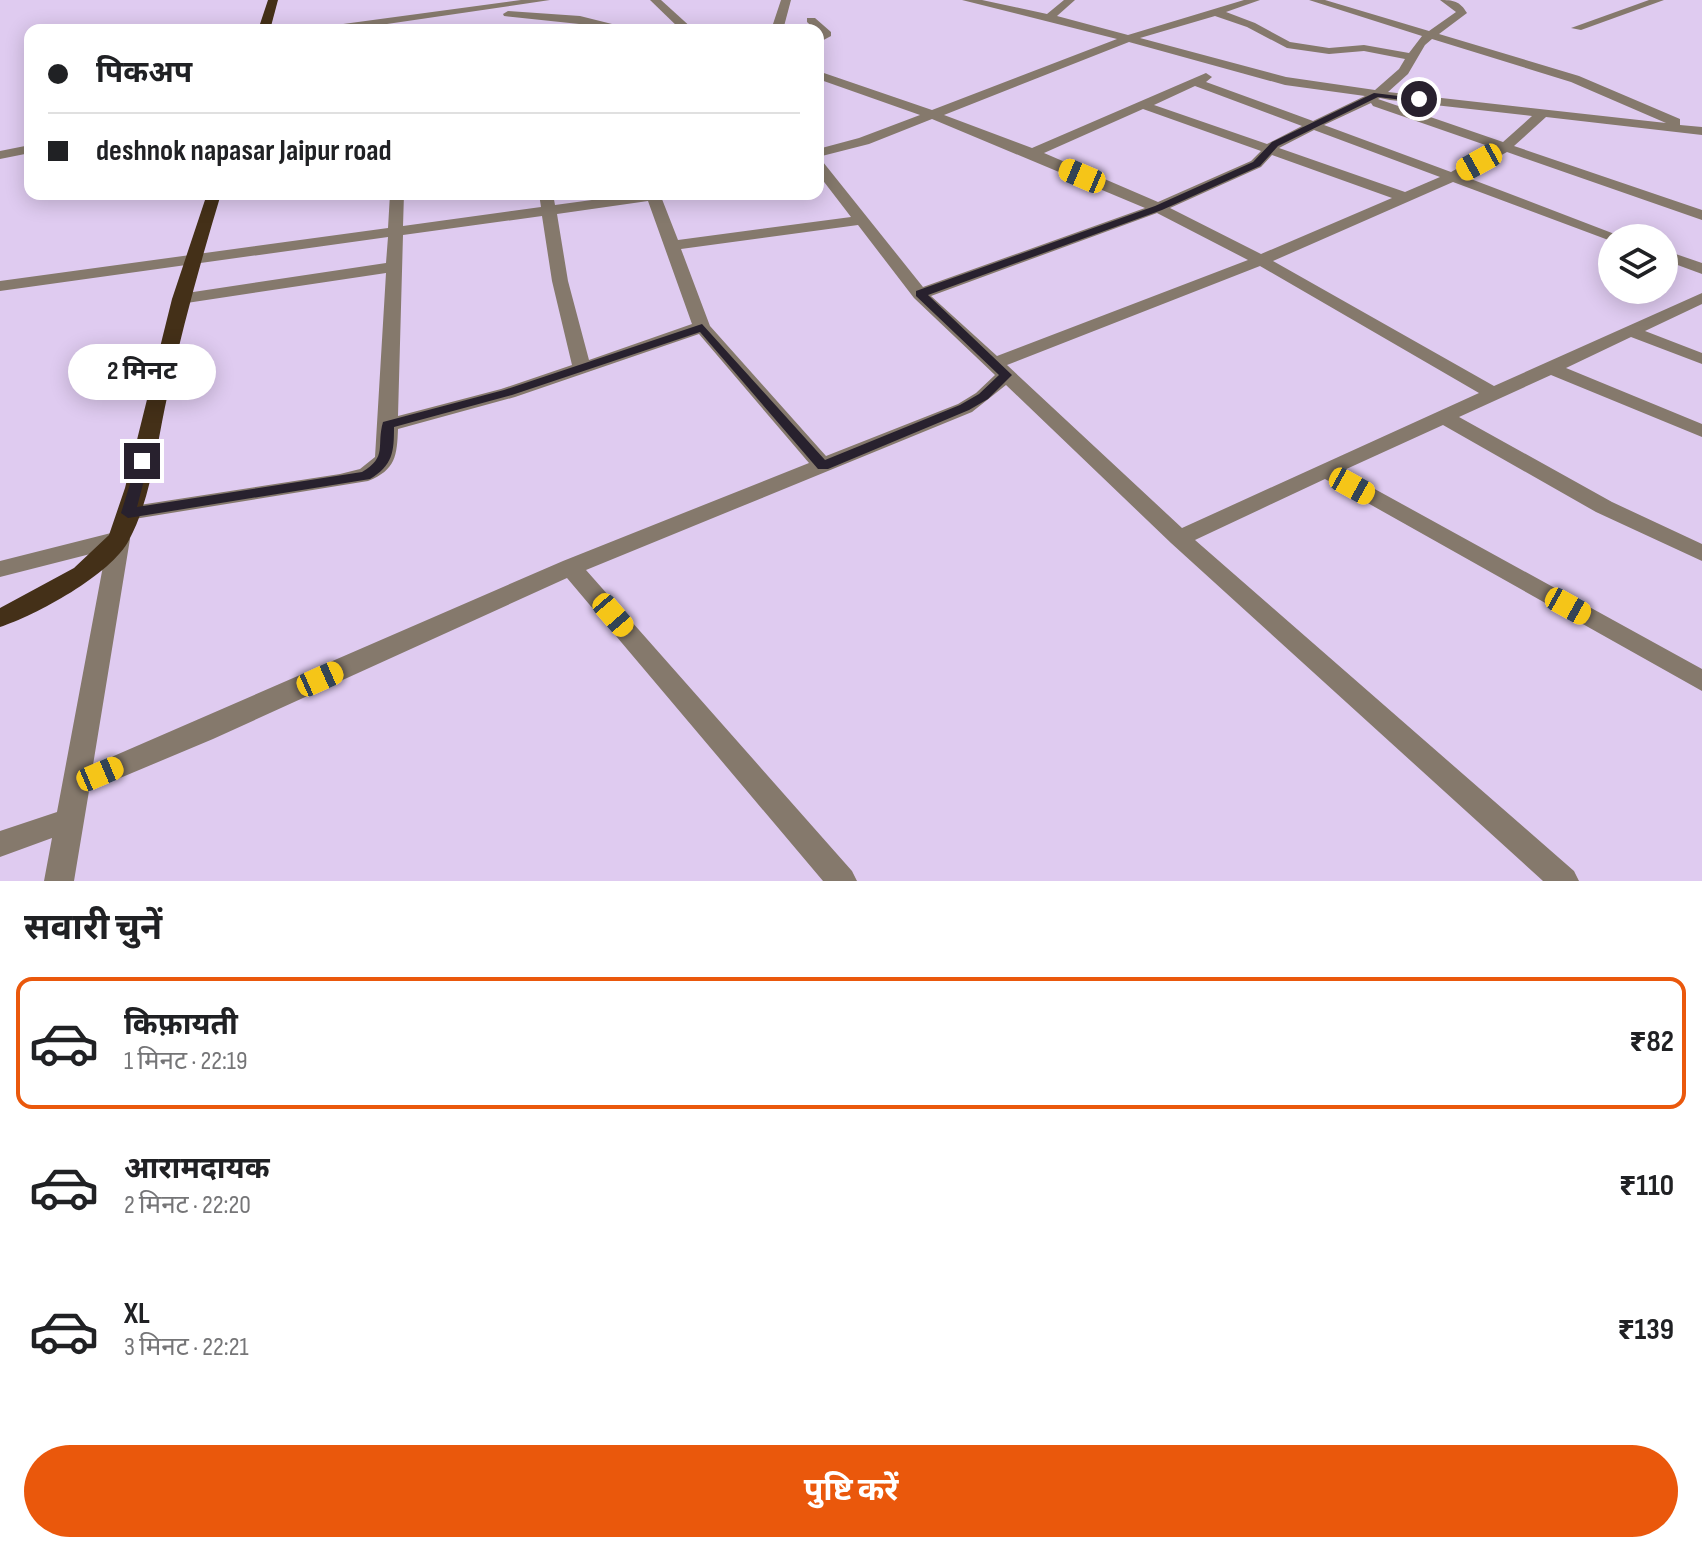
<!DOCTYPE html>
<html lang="hi">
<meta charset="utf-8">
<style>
body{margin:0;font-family:"Sofia Sans Condensed","Noto Sans Devanagari",sans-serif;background:#f6f6f6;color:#202124;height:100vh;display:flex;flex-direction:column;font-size:30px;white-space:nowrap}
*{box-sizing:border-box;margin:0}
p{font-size:26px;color:#757577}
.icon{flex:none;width:44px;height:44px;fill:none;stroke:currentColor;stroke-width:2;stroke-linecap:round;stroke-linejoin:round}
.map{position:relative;height:881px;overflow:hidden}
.details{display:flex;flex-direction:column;background:#fff;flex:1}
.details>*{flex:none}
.hud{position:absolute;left:24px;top:24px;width:800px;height:176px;border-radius:16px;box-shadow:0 4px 20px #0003;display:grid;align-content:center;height:176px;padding:0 24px;background:#fff}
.tools{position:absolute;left:1598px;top:224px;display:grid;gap:16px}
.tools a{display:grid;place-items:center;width:80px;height:80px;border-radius:50%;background:#fff;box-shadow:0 4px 20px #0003;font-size:40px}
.end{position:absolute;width:36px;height:36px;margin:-18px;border:10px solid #28212e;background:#fff;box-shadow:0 0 0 4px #fff}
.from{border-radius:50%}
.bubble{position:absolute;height:56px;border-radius:28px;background:#fff;box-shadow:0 4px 20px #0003;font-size:26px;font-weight:700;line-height:56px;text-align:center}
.car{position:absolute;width:24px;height:48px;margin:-24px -12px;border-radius:10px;box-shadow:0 0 6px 2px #0007;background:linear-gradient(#f5c518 24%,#345 0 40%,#f5c518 0 76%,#345 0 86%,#f5c518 0)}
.hud b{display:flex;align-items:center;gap:28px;height:76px;font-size:30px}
.hud b+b{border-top:2px solid #e0e0e0}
.hud i{width:20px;height:20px;background:#202124}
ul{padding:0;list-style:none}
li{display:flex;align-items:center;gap:24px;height:132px;margin:0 16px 12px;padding:0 8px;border:4px solid transparent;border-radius:16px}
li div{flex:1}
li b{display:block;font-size:30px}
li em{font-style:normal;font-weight:700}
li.active{border-color:#ea580c}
li>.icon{width:72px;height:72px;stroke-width:1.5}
h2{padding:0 24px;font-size:36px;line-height:96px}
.primary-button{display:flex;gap:16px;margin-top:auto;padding:16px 24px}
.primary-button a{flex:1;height:92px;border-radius:48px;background:#ea580c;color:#fff;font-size:32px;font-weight:700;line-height:92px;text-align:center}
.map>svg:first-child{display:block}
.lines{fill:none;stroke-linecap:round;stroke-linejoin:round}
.minor{fill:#85796c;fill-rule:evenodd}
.major{fill:#443018;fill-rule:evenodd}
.route{fill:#28212e}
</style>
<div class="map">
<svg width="1702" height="881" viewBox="0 0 1702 881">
<rect width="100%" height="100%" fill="#dfcbf0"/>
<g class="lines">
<g class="minor">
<path d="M521 0H550L346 30H315L321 27Z"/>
<path d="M650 0H661L694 30H681Z"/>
<path d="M781 0H791L783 30H771Z"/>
<path d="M962 0H982L1047 14 1064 0H1075L1057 16 1128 35 1244 0H1260L1226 12 1255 23 1290 42 1329 48 1364 45 1409 53 1422 36 1309 0H1325L1429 31 1456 12 1440 0C1453 0 1460 1 1467 13L1439 34 1579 76 1680 119V125L1702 127V135L1546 117 1514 146 1702 210V220L1507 152 1463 176 1625 238H1612L1611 241 1453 182 1273 261 1494 386 1702 293V304L1645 331 1702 353V364L1631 337 1566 368 1702 424V437L1551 375 1459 417 1612 502 1702 544V561L1596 512 1443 425 1342 471 1702 669V691L1325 479 1195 540 1574 871 1579 881H1543L1171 543 1006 385 972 412 586 570 852 871 857 881H823L567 578 213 739 89 791 74 881H44L52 838 0 857V831L57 812 106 550 0 577V561L119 531 127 534 130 539 93 765 563 561 809 463 699 334 515 397 398 429C397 455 396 470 368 481L128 520 120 518 117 513 120 508 340 474 360 469 375 457 386 273 180 304 172 299 180 294 386 263 388 237 0 291V281L388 228 390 194H404L403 226 541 207 539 194H553L555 205 636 194H660L678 240 851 217 818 174V161L823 162 923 287 1145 208 932 119 869 144 818 157V149L859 138 920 115 818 79V71L932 110 1117 39ZM1215 16 1247 27 1287 48 1329 54 1364 51 1405 59 1399 69 1375 90 1286 77 1140 38ZM1432 39 1571 82 1666 123 1388 92 1408 74 1425 45ZM1129 42 1285 85 1365 96 1313 121 1206 82 1212 77 1206 73 1032 148 944 115ZM1195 86 1302 126 1267 144 1154 105ZM1380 98 1390 100 1532 116 1503 142 1378 99ZM1371 103 1373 106 1494 148 1451 172 1324 125ZM1143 109 1261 151 1251 161 1158 202 1044 153ZM1314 130 1440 177 1405 192 1279 148ZM1272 155 1392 198 1261 254 1170 208 1261 167ZM648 201 692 324 589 360 568 281 557 214ZM1157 213 1248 260 997 356 931 296ZM542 216 552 281 572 365 501 389 398 416 403 235ZM858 225 914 298 995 375 976 393 958 404 826 456 710 326 681 249ZM1260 266 1479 393 1182 528 1007 365Z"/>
<path d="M1649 0H1664L1581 30 1571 28Z"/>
<path d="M508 11 580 16 636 30 504 16 503 14Z"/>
<path d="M807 18H815L831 32V36L818 43 820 34 807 22Z"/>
<path d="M30 145V153L0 159V151Z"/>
<path d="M1664 250 1702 263V274L1664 260Z"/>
</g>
<g class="major">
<path d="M268 0H278L270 30H258Z"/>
<path d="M207 194H221C201 260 183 326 168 393 157 441 152 497 129 540 112 574 35 616 0 627V608L74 568 109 535 125 488 172 299Z"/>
</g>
</g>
<path class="route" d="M1374 93 1423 99 1419 102 1378 97 1278 146 1260 166 1162 210 928 295 1012 375 988 399 969 410 828 469H818L700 332 512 395 394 427C394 452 393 465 370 479L128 518 121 513 138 458H147L149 461 137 507 362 472C388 457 376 446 383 422L504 390 702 324 825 460 960 405 979 394 999 375 916 296V291L1155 206 1253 162 1272 142Z"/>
</svg>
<div class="tools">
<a><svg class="icon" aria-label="layers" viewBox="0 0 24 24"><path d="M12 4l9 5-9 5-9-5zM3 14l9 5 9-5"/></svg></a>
</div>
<i class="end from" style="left:1419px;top:99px"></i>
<i class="end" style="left:142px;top:461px"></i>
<div class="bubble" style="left:68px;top:344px;width:148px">2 मिनट</div>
<i class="car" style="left:1479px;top:162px;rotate:241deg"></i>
<i class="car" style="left:1082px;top:176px;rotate:293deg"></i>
<i class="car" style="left:1352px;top:486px;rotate:119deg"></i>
<i class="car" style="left:1568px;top:606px;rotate:119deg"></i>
<i class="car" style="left:613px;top:615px;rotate:139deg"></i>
<i class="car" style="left:320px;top:679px;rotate:66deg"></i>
<i class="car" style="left:100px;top:774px;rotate:67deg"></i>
<div class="hud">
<b><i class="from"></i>पिकअप</b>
<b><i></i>deshnok napasar Jaipur road</b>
</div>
</div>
<section class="details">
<h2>सवारी चुनें</h2>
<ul>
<li class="active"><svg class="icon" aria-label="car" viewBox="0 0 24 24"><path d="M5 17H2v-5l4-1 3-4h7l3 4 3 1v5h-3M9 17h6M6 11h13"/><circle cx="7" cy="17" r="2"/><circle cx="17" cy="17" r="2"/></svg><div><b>किफ़ायती</b><p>1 मिनट · 22:19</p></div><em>₹82</em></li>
<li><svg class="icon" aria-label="car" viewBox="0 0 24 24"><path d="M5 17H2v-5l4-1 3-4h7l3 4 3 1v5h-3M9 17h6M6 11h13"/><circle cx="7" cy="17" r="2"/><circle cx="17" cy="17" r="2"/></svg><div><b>आरामदायक</b><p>2 मिनट · 22:20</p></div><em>₹110</em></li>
<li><svg class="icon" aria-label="car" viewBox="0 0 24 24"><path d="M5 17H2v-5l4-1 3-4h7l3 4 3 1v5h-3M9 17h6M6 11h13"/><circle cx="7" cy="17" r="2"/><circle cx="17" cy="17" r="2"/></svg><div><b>XL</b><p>3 मिनट · 22:21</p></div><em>₹139</em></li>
</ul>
<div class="primary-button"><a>पुष्टि करें</a></div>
</section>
